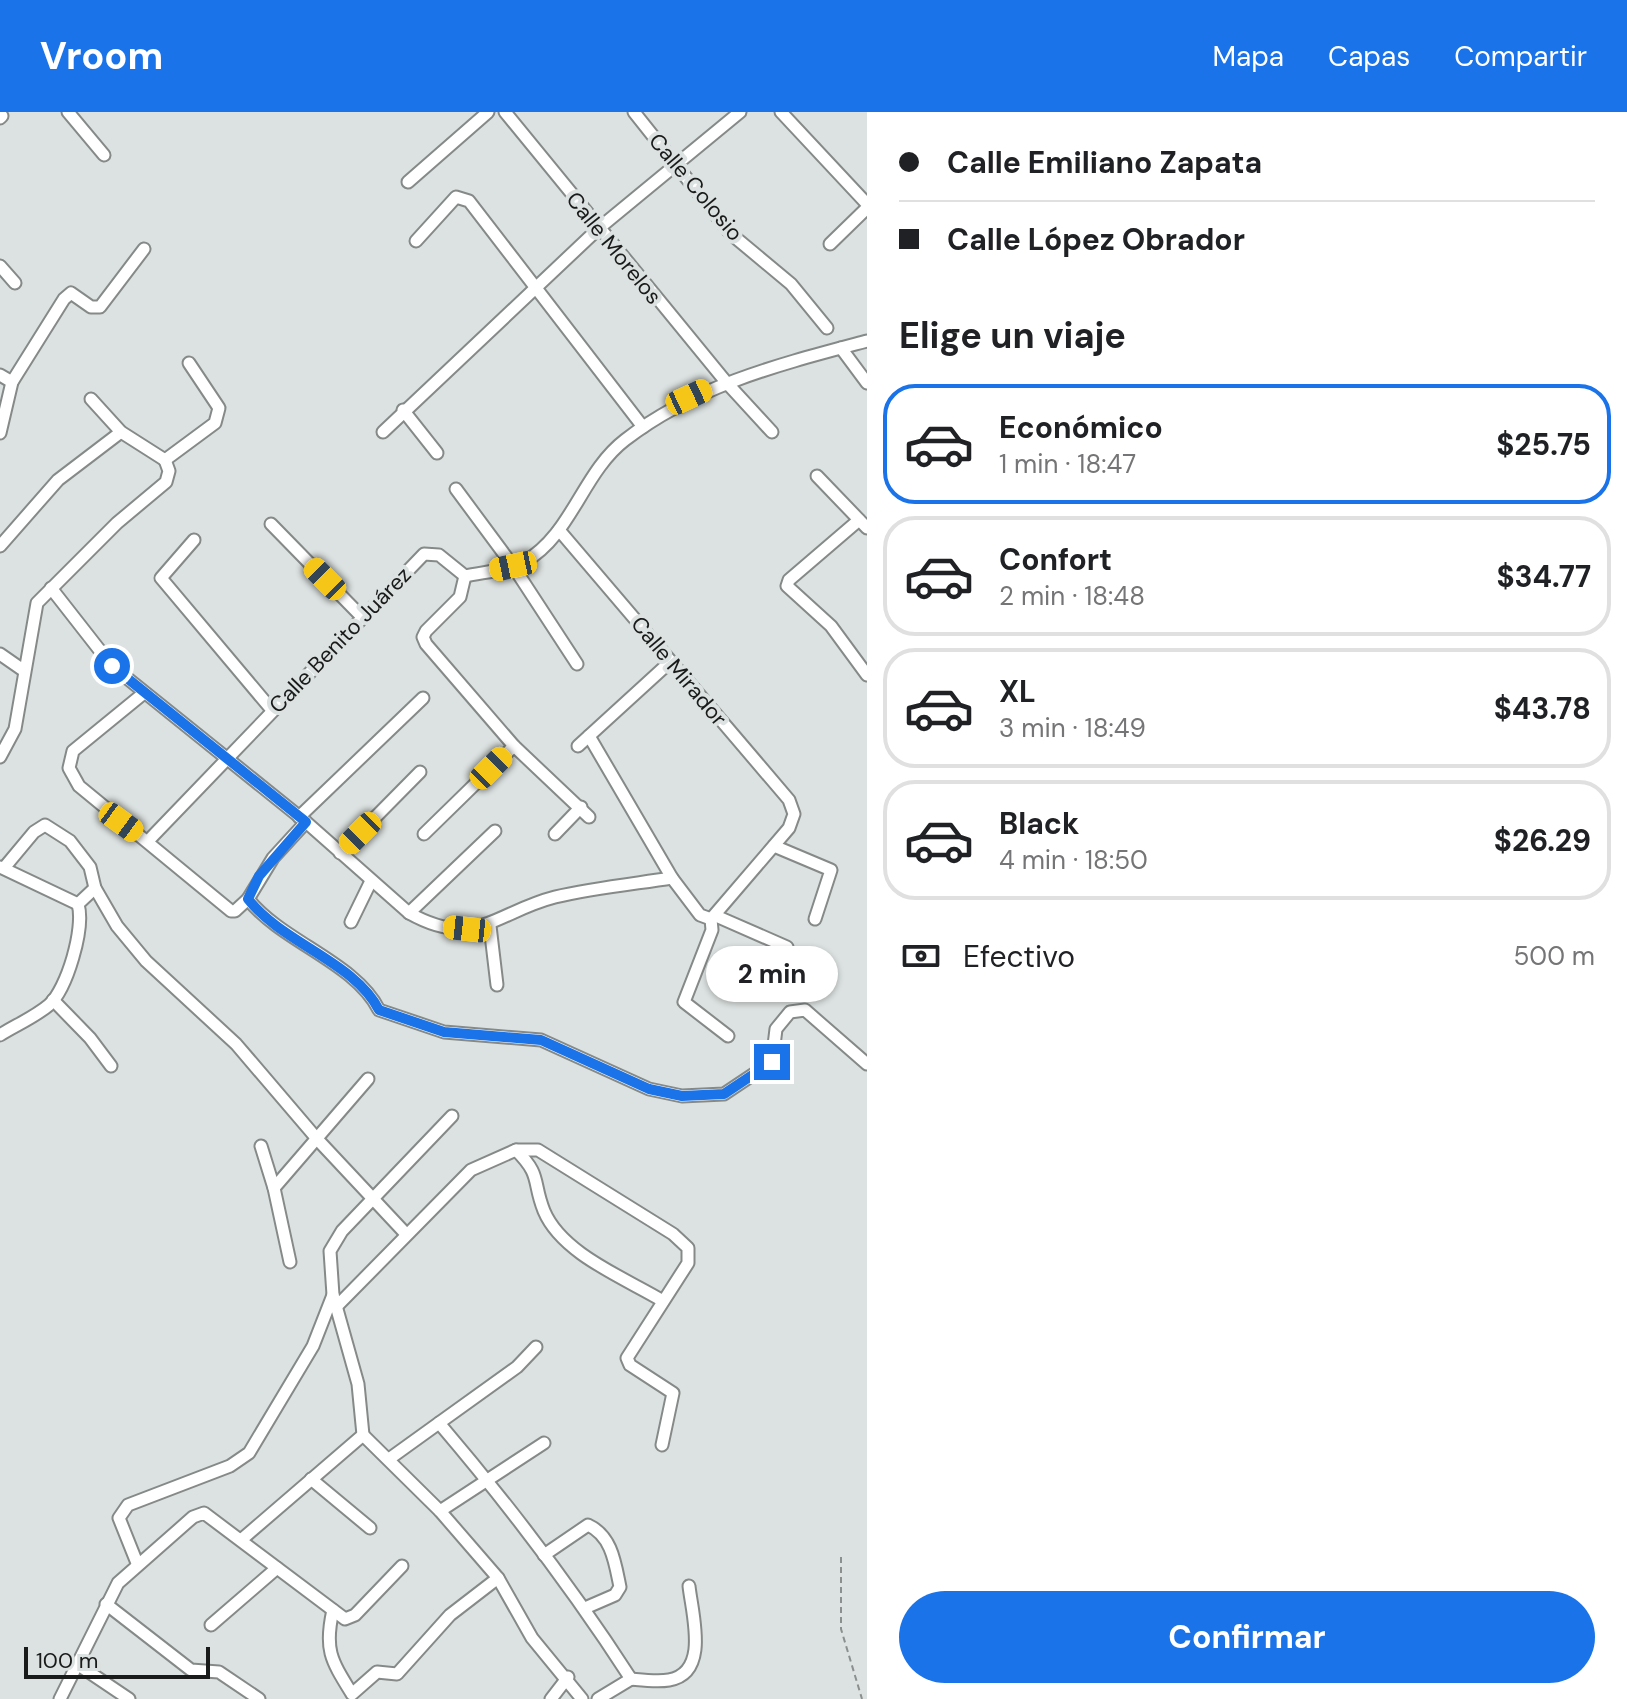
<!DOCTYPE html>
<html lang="es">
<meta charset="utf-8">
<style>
body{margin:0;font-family:"DM Sans",sans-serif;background:#f6f6f6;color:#202124;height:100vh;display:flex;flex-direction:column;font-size:30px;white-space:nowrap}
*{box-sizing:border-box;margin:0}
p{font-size:26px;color:#757577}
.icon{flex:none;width:44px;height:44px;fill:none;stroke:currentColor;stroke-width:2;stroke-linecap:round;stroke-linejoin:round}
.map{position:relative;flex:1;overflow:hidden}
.side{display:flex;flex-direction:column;background:#fff;width:760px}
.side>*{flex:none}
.banner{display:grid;align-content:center;height:176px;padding:0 32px;background:#fff}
.scale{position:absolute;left:24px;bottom:20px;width:186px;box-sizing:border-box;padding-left:8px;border:4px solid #191b1a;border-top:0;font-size:22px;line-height:28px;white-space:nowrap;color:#191b1a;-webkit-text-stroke:6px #dce2e1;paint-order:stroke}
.end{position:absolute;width:36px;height:36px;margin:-18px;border:10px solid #1a73e8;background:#fff;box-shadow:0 0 0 4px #fff}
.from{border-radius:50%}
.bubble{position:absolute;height:56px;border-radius:28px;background:#fff;box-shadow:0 2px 6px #0004;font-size:26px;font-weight:700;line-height:56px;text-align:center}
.car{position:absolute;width:24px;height:48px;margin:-24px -12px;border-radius:10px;box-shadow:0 0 6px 2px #0007;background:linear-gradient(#f5c518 24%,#345 0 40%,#f5c518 0 76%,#345 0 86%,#f5c518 0)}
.banner b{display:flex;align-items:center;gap:28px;height:76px;font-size:30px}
.banner b+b{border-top:2px solid #e0e0e0}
.banner i{width:20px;height:20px;background:#202124}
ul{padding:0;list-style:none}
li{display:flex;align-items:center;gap:24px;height:120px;margin:0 16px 12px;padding:0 16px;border:4px solid #e0e0e0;border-radius:32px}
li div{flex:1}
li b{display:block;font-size:30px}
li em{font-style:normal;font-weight:700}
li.current{border-color:#1a73e8}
li>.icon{width:72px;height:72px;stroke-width:1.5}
h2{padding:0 32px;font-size:36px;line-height:96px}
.pay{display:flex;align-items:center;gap:20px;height:88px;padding:0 32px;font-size:30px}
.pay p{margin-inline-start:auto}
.cta{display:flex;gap:16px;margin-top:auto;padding:16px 32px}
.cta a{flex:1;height:92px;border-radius:48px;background:#1a73e8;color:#fff;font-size:32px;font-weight:700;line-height:92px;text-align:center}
header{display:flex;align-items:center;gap:48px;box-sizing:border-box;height:112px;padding:0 40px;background:#1a73e8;color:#fff}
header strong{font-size:38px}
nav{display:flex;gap:44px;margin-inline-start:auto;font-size:28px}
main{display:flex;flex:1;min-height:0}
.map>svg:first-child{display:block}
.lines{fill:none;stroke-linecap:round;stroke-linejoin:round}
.minor-casing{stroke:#858a89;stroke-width:15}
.path{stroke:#8b8f8e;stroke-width:2;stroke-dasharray:6 4;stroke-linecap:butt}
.minor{stroke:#fff;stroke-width:11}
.route{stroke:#1a73e8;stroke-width:10}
.labels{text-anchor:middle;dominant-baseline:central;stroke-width:8;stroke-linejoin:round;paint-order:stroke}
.street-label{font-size:22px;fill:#191b1a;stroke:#dce2e1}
</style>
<header>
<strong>Vroom</strong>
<nav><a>Mapa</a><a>Capas</a><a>Compartir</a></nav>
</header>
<main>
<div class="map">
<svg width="867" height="1587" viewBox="0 0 867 1587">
<rect width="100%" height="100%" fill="#dce2e1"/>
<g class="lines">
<defs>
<g id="minor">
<path d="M68 0 104 43"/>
<path d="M505 0 726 270 772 320"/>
<path d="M634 0 731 122 791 172 827 216"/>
<path d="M781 0 867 92"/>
<path d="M0 6 2 4"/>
<path d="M408 70 488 0"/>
<path d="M416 129 456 85 469 89 643 315"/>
<path d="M830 132 867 96"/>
<path d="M0 154 15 171"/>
<path d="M841 236 867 271"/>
<path d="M0 263 12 270"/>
<path d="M91 287 121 320 165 348"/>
<path d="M403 298 437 341"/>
<path d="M383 320 598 117 740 0"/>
<path d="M0 321 12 270 64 187 71 181 91 195H100L144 137"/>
<path d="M165 348 215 311 219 296 189 251"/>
<path d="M817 364 867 416"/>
<path d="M456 377 513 454 577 552"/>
<path d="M859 408 789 468 787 474 831 514 867 563"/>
<path d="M271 412 361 504"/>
<path d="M559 418 789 688 794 702 789 716 711 807"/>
<path d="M194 428 161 466 272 598"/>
<path d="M0 434 58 368 121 320"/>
<path d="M465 464 460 485 426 519 423 525 426 532 514 634 589 705"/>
<path d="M51 476 112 554 306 710 409 801C475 838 496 800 555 785 593 776 633 772 672 766L700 803 711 807"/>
<path d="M0 542 23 558"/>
<path d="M144 581 73 639 69 656 79 674 231 799H235L248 787C282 830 355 850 379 898L444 920 541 928 649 977 682 984 724 982 772 950 776 917 790 900 805 898 867 952"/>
<path d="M589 624 672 766"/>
<path d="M578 634 670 550"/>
<path d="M0 645 15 617 37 491 117 411 166 370 169 359 165 348"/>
<path d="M299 705 423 586"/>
<path d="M424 722 514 634"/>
<path d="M555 722 581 695"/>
<path d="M148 729 424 442 439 443 465 464C483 460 507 459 524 450 572 423 582 361 625 328 696 273 781 252 867 229"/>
<path d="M774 734 831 758 815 807"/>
<path d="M340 741 420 660"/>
<path d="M0 755 78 792"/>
<path d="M4 756 34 720 45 713 70 729 90 755 95 776 117 814 146 849 236 932 318 1028 406 1122"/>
<path d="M248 787 273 746 306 710"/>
<path d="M409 801 495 719"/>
<path d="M716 804 787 835"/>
<path d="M711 807 712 818 684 890 728 924"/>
<path d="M351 810 371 769"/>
<path d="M490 814 497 873"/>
<path d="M53 888 90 926 111 954"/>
<path d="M0 923C16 913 35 905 49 893 67 877 85 816 78 792L95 776"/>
<path d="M261 1034 274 1076 290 1150"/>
<path d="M516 1038C542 1064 532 1069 544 1099 562 1142 625 1166 663 1189"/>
<path d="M274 1076 368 967"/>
<path d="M337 1194 471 1058 516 1038H538L673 1122 688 1136V1151L627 1246 630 1253 673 1281 662 1333"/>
<path d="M439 1311 517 1255 536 1235"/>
<path d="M363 1323 358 1272 333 1183 330 1139 342 1119 452 1004"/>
<path d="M363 1323 440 1399 498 1466 532 1526 582 1587"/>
<path d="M389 1347 439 1311C508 1392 573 1477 631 1567"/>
<path d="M311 1367 370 1416"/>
<path d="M440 1399 544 1331"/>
<path d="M241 1428 363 1323"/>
<path d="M544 1443 588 1413C612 1424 615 1451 620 1475L615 1483 585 1496"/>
<path d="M137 1451 119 1406 128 1393 230 1354 249 1341 313 1234 333 1183"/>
<path d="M106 1492 191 1558 219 1560 259 1587"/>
<path d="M333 1498C324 1538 331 1548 352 1582L377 1560 397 1562 450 1503 498 1466"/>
<path d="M211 1513 277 1456"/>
<path d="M77 1552 129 1587"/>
<path d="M631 1567C642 1568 657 1570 669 1568 710 1561 692 1502 689 1474"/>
<path d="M60 1587 118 1471 193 1405 204 1401 345 1507 355 1503 402 1454"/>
<path d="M551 1587 568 1565"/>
<path d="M598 1587 631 1567"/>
</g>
</defs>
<use href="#minor" class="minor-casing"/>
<path class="path" d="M841 1445V1517L862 1587"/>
<use href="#minor" class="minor"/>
</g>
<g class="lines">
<path class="route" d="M112 554 306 710 259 764 248 787C282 831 355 850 379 898L444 920 541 928 649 977 682 984 724 982 772 950"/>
</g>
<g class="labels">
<g class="street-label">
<text transform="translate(696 75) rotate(50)">Calle Colosio</text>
<text transform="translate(614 136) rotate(51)">Calle Morelos</text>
<text transform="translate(340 528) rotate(-46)">Calle Benito Juárez</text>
<text transform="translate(679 559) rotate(50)">Calle Mirador</text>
</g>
</g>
</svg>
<div class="scale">100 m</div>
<i class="end from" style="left:112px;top:554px"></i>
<i class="end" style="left:772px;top:950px"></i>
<div class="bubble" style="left:706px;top:834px;width:132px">2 min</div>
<i class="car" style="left:689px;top:285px;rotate:65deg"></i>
<i class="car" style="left:513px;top:454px;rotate:258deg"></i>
<i class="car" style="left:325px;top:467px;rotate:315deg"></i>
<i class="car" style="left:491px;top:656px;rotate:45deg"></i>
<i class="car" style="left:121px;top:710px;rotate:126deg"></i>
<i class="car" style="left:360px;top:721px;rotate:225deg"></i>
<i class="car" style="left:467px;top:817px;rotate:276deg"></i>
</div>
<section class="side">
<div class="banner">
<b><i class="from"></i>Calle Emiliano Zapata</b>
<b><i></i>Calle López Obrador</b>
</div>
<h2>Elige un viaje</h2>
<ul>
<li class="current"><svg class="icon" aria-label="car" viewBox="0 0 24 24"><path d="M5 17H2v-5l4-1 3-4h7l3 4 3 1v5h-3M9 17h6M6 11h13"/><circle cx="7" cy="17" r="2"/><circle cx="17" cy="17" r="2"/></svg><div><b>Económico</b><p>1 min · 18:47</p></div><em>$25.75</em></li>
<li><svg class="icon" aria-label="car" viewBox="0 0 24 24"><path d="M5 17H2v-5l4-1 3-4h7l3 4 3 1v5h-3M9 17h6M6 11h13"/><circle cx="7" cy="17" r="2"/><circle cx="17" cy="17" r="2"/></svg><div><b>Confort</b><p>2 min · 18:48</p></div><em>$34.77</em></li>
<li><svg class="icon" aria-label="car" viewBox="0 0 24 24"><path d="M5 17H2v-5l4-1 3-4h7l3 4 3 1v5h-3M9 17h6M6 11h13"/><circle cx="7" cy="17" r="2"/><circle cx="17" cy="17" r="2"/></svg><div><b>XL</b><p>3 min · 18:49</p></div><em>$43.78</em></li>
<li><svg class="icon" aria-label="car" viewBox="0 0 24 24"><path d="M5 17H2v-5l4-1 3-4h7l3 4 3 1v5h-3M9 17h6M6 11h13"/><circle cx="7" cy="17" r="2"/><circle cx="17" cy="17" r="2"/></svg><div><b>Black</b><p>4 min · 18:50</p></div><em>$26.29</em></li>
</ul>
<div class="pay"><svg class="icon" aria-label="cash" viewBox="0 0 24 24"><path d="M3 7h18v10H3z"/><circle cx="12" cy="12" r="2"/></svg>Efectivo<p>500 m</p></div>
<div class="cta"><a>Confirmar</a></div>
</section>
</main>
